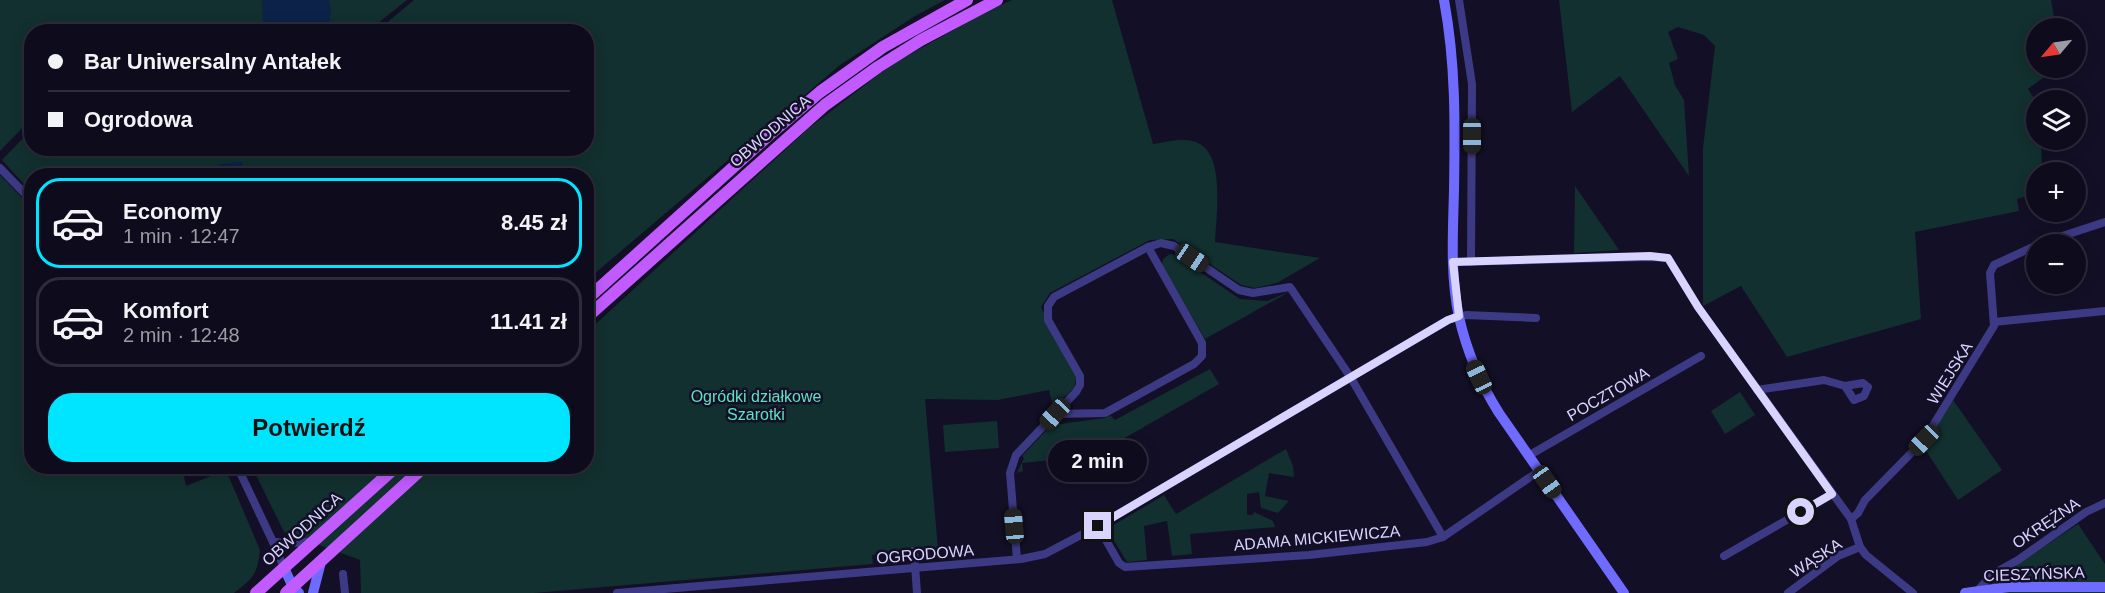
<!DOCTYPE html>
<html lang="pl">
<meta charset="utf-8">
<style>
body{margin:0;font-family:Helvetica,sans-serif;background:#1c1929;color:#f1f3f6;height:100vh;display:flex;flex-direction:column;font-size:22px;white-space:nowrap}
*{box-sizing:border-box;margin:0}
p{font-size:20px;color:#9b9ba3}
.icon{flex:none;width:33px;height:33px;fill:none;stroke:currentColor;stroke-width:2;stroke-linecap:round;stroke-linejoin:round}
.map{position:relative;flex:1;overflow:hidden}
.panel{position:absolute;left:24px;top:168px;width:570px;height:306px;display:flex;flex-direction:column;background:#0e0b1c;border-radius:24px;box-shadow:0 3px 15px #0003,0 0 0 2px #2e2b3b}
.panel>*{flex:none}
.banner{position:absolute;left:24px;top:24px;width:570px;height:132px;border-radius:24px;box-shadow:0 3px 15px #0003,0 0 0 2px #2e2b3b;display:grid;align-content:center;height:132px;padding:0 24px;background:#0e0b1c}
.needle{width:39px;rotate:241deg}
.fabs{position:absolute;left:2026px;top:18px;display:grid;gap:12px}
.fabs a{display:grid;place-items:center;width:60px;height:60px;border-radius:50%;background:#0e0b1c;box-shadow:0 3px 15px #0003,0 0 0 2px #2e2b3b;font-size:30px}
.end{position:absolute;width:27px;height:27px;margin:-14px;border:8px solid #d9d4ff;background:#111;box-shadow:0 0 0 3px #111}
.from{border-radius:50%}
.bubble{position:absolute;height:42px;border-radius:21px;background:#0e0b1c;box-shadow:0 3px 15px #0003,0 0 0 2px #2e2b3b;font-size:20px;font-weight:800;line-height:42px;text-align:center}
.car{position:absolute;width:18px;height:36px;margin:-18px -9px;border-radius:8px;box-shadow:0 0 4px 2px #0007;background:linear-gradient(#222 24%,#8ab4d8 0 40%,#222 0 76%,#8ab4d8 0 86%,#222 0)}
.banner b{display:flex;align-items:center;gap:21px;height:57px;font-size:22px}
.banner b+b{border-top:2px solid #2e2b3b}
.banner i{width:15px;height:15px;background:#f1f3f6}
ul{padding:10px 0 0;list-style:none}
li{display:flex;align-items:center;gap:18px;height:90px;margin:0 12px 9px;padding:0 12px;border:3px solid #2e2b3b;border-radius:24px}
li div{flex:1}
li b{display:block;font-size:22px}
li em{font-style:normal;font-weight:800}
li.current{border-color:#00e5ff}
li>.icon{width:54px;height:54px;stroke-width:1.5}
.primary-button{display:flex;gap:12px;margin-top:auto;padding:12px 24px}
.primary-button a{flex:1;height:69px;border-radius:24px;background:#00e5ff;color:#111;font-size:24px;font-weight:800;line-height:69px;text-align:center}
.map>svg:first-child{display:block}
.green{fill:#12302f}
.water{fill:#0c2248}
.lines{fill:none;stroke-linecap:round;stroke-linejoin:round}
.street{stroke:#3d3a85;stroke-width:8}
.secondary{stroke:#6f6bff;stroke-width:10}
.primary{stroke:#c25bff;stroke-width:12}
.route{stroke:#d9d4ff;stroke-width:8}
.labels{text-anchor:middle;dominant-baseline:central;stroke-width:5;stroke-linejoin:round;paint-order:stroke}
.street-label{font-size:16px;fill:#d9d4ff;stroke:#130f26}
.park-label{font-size:16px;fill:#5fe0c0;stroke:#130f26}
</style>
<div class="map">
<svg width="2105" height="593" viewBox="0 0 2105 593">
<rect width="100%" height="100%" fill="#130f26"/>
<g class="green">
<path d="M0 0H407L368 31 32 32 31 119 0 151Z"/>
<path d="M414 0H945L915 16 840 65 587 280 586 176H32L31 192 2 160 31 130 32 148H586V32L377 31Z"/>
<path d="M1012 0H1112L1153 144C1166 142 1187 136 1200 144 1225 158 1216 217 1215 242L1320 258 1277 283 1255 288 1241 285 1173 239 1150 240 1050 293 1041 307 1078 379 1076 380 1073 389 1053 407 1049 390 998 400 925 399 938 549 872 555 873 564 534 593H361L360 560 284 532 252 467 586 466 587 332 809 128 891 65 984 13Z"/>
<path d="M1559 0H2051L2056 28H2037V68H2056L2028 89 2037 103V140H2041L2042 172H2037V193L2017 199 2019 211 1915 232 1921 319 1787 357 1741 286 1703 306V148L1715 46 1704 35 1678 27 1668 32 1678 59 1669 63 1675 85 1684 100 1689 176 1620 76 1572 112Z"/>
<path d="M0 175 31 207 32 466 182 467 186 486 226 470 260 550C257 576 253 578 234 593H0Z"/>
<path d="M1575 186 1619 250 1574 253Z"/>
<path d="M1170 254 1175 255 1240 299 1267 301 1291 291 1205 339 1162 265 1163 259Z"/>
<path d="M1210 369 1219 384 1053 479 1052 460 1022 463 1023 471 1017 473 1024 458 1022 456 1054 422 1060 424 1105 418 1110 415 1115 420Z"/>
<path d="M1740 392 1755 415 1725 434 1711 411Z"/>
<path d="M1953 400 2002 470 1958 500 1923 446Z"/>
<path d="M997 421 999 448 945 452 943 425Z"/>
<path d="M1286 449 1293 466 1294 477 1269 473 1265 496 1289 501 1278 513 1261 508 1259 492 1247 494V515H1253L1254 512 1273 521 1275 527 1190 534 1192 554 1172 556 1167 521 1144 526 1147 560 1127 562 1107 529 1164 495 1176 514Z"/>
<path d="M2078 524 2105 564V593H1983L1998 577Z"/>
</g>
<g class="water">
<path d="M262 0H329L331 9 329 31H263Z"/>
<path d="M242 162 243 175 216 174V169L220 164Z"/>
</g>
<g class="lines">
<g class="street">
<path d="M1459 0 1472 84 1471 262"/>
<path d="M0 168 32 201"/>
<path d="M2038 244 2105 222"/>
<path d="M1453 262 1650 257 1668 258 1698 307 1851 519 1860 547 1866 555 1913 593"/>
<path d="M1994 322 2105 311"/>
<path d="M1757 390 1824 380 1845 386 1854 400 1864 396 1868 387 1863 383 1845 386"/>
<path d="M1055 414 1105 413 1194 364 1202 356V343L1148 247"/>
<path d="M1528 456 1701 356"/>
<path d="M237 466 273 542 284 568"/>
<path d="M1851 519 1858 513 1865 500 1924 440 1994 326 1990 273 1994 265 2037 245"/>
<path d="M1098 526 1119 563 1125 567 1309 555 1427 542 1443 537 1539 471"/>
<path d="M273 542 299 543 313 541"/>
<path d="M914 551 917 593"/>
<path d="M1724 556 1832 494"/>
<path d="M1017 559 1010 473 1016 455 1076 392 1080 385V376L1048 320V306L1054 297 1148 247 1161 243 1174 246 1239 290 1253 293 1290 287 1351 378 1443 537"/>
<path d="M343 574 345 593"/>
<path d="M1977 591 1993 574 2018 560 2086 512 2105 503"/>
<path d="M617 593 1021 559 1045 554 1098 526 1448 320 1466 315 1536 318"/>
<path d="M1788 593 1838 556 1860 547"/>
</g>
<g class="secondary">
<path d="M1444 0C1456 64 1455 126 1454 190 1453 232 1450 276 1459 317 1467 352 1480 383 1499 413L1624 593"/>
<path d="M284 568 293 587 299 593"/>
<path d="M313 593 321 562"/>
<path d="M1965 593 2009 587H2105"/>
</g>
<g class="primary">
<path d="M586 300 769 135 820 92 883 47 967 0"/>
<path d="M586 318 825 105 878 67 921 40 997 0"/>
<path d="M256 593 397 466"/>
<path d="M286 593 425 466"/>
</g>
</g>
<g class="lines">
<path class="route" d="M1098 526 1448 320 1459 316 1453 262 1650 256 1668 258 1698 307 1832 494 1801 512"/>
</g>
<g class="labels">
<g class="street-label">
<text transform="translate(770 131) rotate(-41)">OBWODNICA</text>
<text transform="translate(1950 373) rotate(-58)">WIEJSKA</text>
<text transform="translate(1608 394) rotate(-30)">POCZTOWA</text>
<text transform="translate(2046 523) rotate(-34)">OKRĘŻNA</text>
<text transform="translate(302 529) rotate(-42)">OBWODNICA</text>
<text transform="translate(1317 538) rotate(-5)">ADAMA MICKIEWICZA</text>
<text transform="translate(925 554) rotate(-5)">OGRODOWA</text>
<text transform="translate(1816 558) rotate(-33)">WĄSKA</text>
<text transform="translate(2034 574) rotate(-2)">CIESZYŃSKA</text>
</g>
<g class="park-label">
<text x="756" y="396">Ogródki działkowe<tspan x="756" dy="18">Szarotki</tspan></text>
</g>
</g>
</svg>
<div class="fabs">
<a><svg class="needle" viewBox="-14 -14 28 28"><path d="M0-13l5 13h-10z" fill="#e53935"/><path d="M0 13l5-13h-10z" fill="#9b9ba3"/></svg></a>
<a><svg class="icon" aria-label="layers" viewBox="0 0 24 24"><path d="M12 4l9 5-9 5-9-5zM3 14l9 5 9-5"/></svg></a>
<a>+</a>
<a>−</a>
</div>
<i class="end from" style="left:1801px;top:512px"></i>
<i class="end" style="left:1098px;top:526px"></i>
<div class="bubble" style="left:1048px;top:440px;width:99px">2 min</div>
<i class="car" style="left:1472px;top:136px;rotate:180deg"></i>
<i class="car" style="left:1192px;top:258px;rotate:124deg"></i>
<i class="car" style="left:1479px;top:377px;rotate:335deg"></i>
<i class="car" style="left:1055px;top:414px;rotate:223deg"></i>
<i class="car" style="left:1924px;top:440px;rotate:224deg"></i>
<i class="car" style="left:1547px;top:482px;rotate:145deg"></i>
<i class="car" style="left:1014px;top:526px;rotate:355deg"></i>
<div class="banner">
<b><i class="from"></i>Bar Uniwersalny Antałek</b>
<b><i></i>Ogrodowa</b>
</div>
<section class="panel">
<ul>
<li class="current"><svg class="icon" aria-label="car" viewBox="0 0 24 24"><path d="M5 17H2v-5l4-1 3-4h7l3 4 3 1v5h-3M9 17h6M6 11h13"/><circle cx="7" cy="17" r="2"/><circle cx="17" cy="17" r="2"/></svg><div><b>Economy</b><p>1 min · 12:47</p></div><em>8.45 zł</em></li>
<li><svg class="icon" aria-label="car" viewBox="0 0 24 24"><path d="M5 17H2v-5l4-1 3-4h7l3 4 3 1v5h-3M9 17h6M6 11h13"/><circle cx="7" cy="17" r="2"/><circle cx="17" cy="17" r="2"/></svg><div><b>Komfort</b><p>2 min · 12:48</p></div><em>11.41 zł</em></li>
</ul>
<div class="primary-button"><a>Potwierdź</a></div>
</section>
</div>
